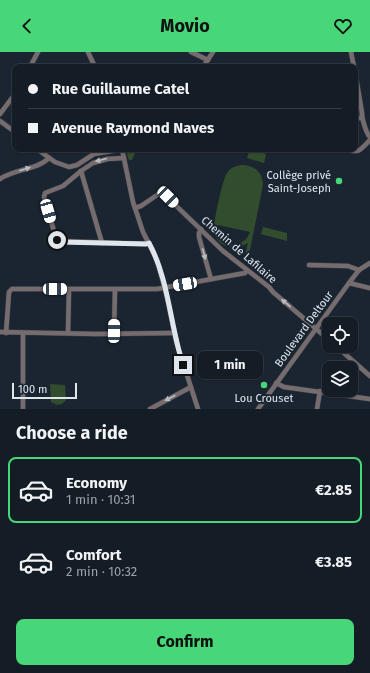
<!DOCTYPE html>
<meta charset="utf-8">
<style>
body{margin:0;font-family:"Fira Sans",sans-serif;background:#1d252d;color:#f1f3f6;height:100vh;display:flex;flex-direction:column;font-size:15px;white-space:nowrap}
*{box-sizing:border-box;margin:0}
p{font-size:13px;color:#9da1a7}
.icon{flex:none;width:22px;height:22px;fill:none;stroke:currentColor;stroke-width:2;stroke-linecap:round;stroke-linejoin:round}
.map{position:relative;height:357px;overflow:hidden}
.details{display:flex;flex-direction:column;background:#141c25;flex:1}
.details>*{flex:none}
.guide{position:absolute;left:12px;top:12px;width:346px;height:88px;border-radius:8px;box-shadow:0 1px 3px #0004,0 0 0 1px #333a42;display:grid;align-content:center;height:88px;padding:0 16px;background:#141c25}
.tools{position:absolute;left:322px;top:265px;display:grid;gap:8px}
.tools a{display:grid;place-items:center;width:36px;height:36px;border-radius:8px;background:#141c25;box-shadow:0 1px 3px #0004,0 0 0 1px #333a42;font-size:20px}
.scale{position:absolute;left:12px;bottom:10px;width:65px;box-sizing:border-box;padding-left:4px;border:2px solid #dee5ed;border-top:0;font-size:11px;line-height:14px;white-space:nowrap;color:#dee5ed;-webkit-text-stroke:3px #1b2531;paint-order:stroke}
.end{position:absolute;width:18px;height:18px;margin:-9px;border:5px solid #dee5ed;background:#111;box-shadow:0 0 0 2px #111}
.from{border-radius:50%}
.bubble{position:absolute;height:28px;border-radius:8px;background:#141c25;box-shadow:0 1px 3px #0004,0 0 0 1px #333a42;font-size:13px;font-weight:700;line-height:28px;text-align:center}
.car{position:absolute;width:12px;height:24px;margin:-12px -6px;border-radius:5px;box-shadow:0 0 3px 1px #0007;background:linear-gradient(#fff 24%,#345 0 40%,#fff 0 76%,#345 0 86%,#fff 0)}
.guide b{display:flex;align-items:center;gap:14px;height:38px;font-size:15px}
.guide b+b{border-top:1px solid #333a42}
.guide i{width:10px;height:10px;background:#f1f3f6}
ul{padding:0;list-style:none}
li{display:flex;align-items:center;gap:12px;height:66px;margin:0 8px 6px;padding:0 8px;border:2px solid transparent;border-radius:8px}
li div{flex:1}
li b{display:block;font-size:15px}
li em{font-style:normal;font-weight:700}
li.selected{border-color:#47d779}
li>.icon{width:36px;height:36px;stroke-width:1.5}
h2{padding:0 16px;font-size:18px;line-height:48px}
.cta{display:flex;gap:8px;margin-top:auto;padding:8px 16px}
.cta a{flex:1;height:46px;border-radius:8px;background:#47d779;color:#111;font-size:16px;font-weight:700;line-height:46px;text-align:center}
header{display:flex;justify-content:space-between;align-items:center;height:52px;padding:0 16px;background:#47d779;color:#111;font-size:18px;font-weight:700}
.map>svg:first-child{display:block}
.green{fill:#324d2d;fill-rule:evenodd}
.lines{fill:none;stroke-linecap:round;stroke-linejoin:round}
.minor-casing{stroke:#36404b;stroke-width:5.5}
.minor{stroke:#766c6e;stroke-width:4.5}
.oneway{fill:#babbc1}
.route{stroke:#dee5ed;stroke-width:5}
.poi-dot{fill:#47d779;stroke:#1b2531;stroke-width:1.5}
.labels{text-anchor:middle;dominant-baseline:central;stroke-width:4;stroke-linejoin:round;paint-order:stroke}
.poi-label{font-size:11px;fill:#dee5ed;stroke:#1b2531;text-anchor:end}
.street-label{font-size:11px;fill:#dee5ed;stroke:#1b2531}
</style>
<header><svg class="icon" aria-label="back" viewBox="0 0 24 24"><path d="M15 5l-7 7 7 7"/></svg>Movio<svg class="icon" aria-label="heart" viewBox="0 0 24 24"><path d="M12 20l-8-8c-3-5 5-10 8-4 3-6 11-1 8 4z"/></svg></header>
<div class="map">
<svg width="370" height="357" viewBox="0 0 370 357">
<rect width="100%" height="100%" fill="#1b2531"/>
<g class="green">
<path d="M130 97H137L132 108H129L127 102Z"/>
<path d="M250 97 266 102 264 111 247 106Z"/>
<path d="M244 113C255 114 263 121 263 133L248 208 244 207 248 191C235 199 216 196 214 178 213 171 223 126 227 121 231 115 237 113 244 113ZM218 173 250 180C243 200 217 194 218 173Z"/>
<path d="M263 175 287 181V189L261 182Z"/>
<path d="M50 332 65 333 66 348 62 352 57 353 51 350Z"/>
</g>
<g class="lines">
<defs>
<g id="minor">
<path d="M88 0 95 15"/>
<path d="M191 0 208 8"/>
<path d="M351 0 354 15"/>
<path d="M30 15 38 0"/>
<path d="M203 15 213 0"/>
<path d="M355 19 362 61C362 67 366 81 370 85"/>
<path d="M0 62 15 42"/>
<path d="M355 66H362"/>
<path d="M0 69 15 80"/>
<path d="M37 97 55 110 69 115 77 113 94 102 124 97"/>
<path d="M122 97 133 150 143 180 157 208 167 245 176 289 198 357"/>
<path d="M341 97C359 100 357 102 370 88"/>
<path d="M124 106 107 107 93 111 81 119 63 134 45 141 44 145 56 186 58 189 146 192 149 191"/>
<path d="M81 119 102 191"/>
<path d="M0 127C14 117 37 118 49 106"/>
<path d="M135 156 141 154 160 141 165 143 223 199 269 235 273 240 329 288"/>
<path d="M201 177 199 181V185L211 227"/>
<path d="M309 213 348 214 359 218"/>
<path d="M349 231 370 236"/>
<path d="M0 280 96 282 174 281"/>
<path d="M6 281 9 240 12 237H157L245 221 247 219"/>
<path d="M68 281 69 237"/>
<path d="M114 281 115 237"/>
<path d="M336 294 370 324"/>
<path d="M276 331 284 335 370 347"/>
<path d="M23 357V281"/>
<path d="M150 357 191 335"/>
<path d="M258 357 349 231 359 218 370 211"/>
<path d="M317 357 320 339"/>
</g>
</defs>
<use href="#minor" class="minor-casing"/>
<use href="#minor" class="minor"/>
</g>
<defs><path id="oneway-solid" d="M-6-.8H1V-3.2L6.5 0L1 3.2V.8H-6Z"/></defs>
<g class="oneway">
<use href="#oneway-solid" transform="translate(101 108) rotate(166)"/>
<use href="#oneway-solid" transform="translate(25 117) rotate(-18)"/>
<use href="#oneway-solid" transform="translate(204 202) rotate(75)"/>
<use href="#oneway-solid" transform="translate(286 251) rotate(-140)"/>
<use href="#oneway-solid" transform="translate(170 346) rotate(152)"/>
</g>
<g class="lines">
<path class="route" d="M57 188 60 190 146 192 149 191C169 228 170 273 183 313"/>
</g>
<g class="poi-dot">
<circle cx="339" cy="129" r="4"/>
<circle cx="264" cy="333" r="4"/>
</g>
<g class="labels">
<g class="poi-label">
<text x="331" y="123">Collège privé<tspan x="331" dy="13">Saint-Joseph</tspan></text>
<text x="264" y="346" text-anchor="middle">Lou Crouset</text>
</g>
<g class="street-label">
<text transform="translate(239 198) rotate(41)">Chemin de Lafilaire</text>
<text transform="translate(304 277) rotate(-54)">Boulevard Deltour</text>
</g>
</g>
</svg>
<div class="tools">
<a><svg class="icon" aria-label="locate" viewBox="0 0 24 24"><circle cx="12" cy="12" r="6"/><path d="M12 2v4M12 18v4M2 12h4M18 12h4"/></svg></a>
<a><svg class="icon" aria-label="layers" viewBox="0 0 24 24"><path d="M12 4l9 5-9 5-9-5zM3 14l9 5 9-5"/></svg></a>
</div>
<div class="scale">100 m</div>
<i class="end from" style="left:57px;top:188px"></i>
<i class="end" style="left:183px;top:313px"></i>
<div class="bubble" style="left:197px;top:299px;width:66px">1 min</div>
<i class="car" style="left:168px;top:145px;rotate:135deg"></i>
<i class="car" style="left:48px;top:159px;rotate:164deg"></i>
<i class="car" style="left:185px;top:232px;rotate:260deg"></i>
<i class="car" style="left:55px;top:237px;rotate:90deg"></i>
<i class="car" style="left:114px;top:279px;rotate:1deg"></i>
<div class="guide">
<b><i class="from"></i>Rue Guillaume Catel</b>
<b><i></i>Avenue Raymond Naves</b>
</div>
</div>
<section class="details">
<h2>Choose a ride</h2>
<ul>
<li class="selected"><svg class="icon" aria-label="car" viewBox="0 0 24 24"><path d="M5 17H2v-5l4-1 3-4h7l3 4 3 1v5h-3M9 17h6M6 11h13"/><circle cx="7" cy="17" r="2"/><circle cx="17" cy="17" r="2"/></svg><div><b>Economy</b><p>1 min · 10:31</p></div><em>€2.85</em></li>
<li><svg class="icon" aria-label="car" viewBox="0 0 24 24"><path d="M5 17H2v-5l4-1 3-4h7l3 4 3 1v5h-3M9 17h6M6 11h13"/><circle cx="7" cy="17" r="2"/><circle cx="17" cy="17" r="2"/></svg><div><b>Comfort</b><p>2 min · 10:32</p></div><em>€3.85</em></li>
</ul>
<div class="cta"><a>Confirm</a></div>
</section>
